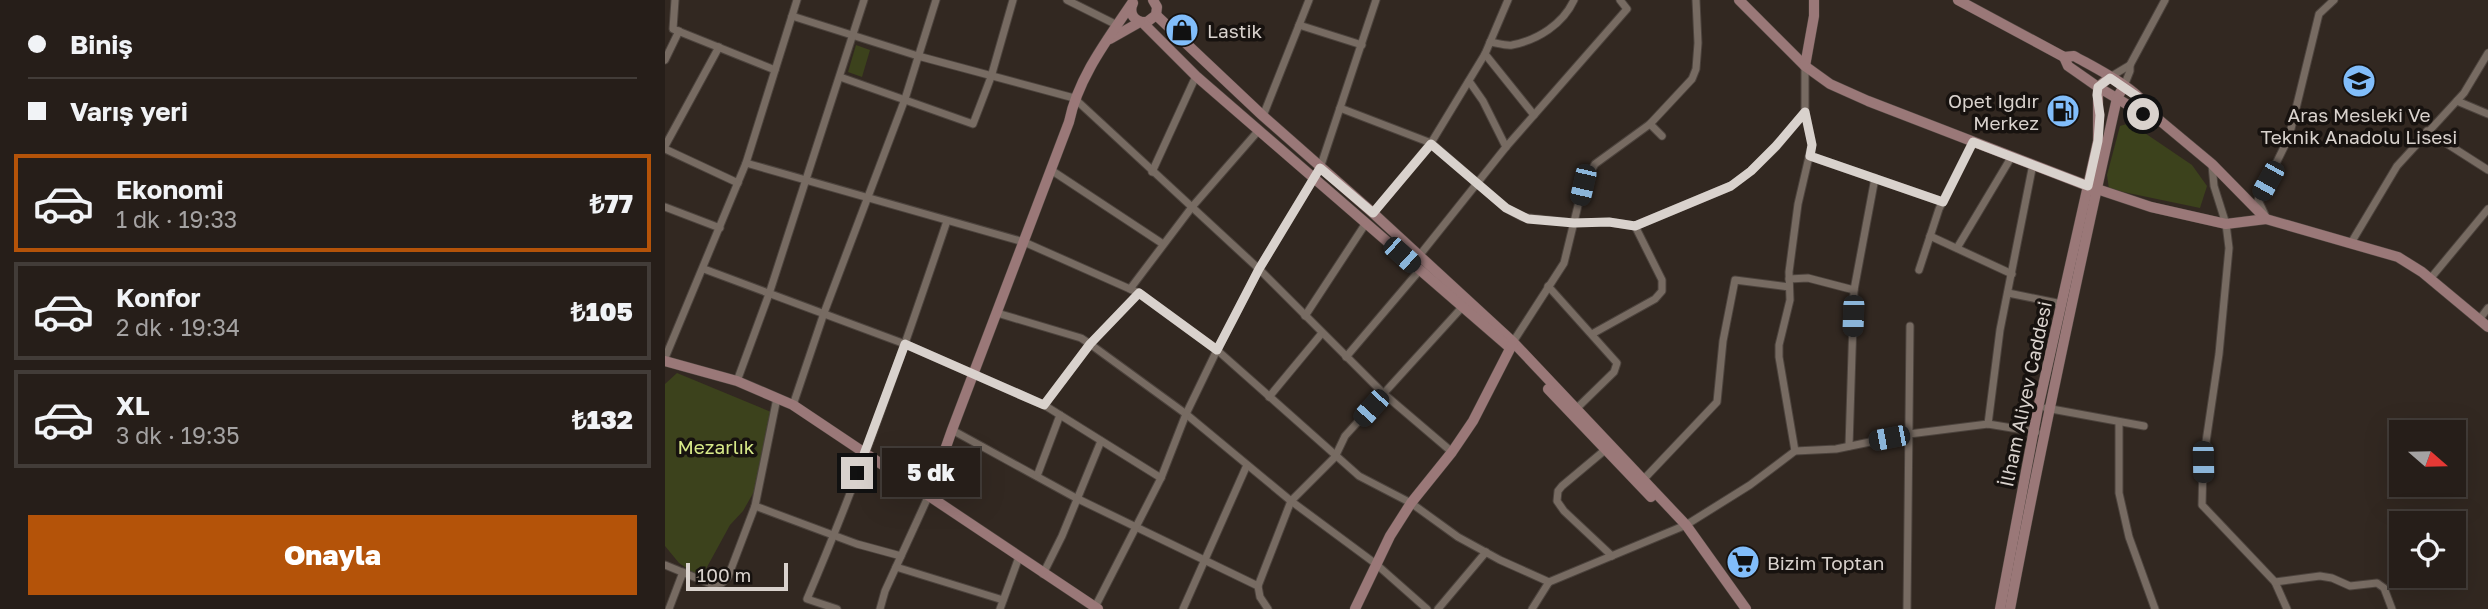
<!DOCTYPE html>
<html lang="tr">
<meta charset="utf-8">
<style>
body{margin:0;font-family:"Golos Text",sans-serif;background:#322b26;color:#f1f3f6;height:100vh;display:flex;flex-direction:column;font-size:26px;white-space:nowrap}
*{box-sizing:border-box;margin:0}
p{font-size:23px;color:#a4a2a2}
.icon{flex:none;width:38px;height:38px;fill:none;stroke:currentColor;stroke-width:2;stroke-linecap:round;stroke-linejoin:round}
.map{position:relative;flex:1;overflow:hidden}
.details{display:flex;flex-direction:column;background:#261e19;width:665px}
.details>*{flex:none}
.banner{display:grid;align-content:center;height:154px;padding:0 28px;background:#261e19}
.needle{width:46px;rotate:110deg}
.buttons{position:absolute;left:1724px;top:420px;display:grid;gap:14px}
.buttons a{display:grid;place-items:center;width:77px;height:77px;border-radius:0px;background:#261e19;box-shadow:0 7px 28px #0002,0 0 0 2px #423c38;font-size:35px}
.scale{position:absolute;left:21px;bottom:18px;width:102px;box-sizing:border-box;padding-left:7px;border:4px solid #d9d2cd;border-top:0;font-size:19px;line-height:24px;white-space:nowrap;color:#d9d2cd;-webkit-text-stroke:5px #17120f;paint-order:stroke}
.end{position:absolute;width:32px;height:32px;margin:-16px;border:9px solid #d9d2cd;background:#111;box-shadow:0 0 0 4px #111}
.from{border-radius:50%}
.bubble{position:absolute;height:49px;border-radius:0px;background:#261e19;box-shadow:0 7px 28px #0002,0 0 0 2px #423c38;font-size:23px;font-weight:800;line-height:49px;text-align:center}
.car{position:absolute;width:21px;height:42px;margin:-21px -10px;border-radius:9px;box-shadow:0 0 5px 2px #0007;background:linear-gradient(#222 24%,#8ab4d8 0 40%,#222 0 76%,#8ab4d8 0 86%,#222 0)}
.banner b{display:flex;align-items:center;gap:24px;height:66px;font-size:26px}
.banner b+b{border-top:2px solid #423c38}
.banner i{width:18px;height:18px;background:#f1f3f6}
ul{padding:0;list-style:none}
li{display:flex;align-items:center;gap:21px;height:98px;margin:0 14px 10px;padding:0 14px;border:4px solid #423c38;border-radius:0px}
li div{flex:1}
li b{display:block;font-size:26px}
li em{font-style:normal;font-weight:800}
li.current{border-color:#b45309}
li>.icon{width:63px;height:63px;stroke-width:1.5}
.action{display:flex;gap:14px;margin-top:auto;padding:14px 28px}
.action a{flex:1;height:80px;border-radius:0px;background:#b45309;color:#fff;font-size:28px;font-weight:800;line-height:80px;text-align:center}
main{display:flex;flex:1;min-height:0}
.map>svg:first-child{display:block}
.green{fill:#3c421c}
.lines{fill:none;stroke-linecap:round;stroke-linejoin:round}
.street-casing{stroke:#4c433d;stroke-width:9}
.secondary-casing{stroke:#4c433d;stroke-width:11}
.street{stroke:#776b62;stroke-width:7}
.secondary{stroke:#9a7878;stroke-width:10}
.route{stroke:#d9d2cd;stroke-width:9}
.labels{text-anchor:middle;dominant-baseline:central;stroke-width:7;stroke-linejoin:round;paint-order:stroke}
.poi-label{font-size:19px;fill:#d9d2cd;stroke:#17120f;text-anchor:start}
.street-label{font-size:19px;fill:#d9d2cd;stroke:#17120f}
.park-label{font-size:19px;fill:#d8ea89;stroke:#17120f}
</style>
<main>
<section class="details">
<div class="banner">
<b><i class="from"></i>Biniş</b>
<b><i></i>Varış yeri</b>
</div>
<ul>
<li class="current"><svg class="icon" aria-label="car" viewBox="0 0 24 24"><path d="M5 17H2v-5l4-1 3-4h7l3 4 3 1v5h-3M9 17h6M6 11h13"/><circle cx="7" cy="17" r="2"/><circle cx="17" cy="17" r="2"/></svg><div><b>Ekonomi</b><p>1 dk · 19:33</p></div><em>₺77</em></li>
<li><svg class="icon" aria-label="car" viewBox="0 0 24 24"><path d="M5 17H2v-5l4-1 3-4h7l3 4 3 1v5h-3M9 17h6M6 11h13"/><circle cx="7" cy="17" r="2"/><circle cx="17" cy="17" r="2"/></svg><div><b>Konfor</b><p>2 dk · 19:34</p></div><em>₺105</em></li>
<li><svg class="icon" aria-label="car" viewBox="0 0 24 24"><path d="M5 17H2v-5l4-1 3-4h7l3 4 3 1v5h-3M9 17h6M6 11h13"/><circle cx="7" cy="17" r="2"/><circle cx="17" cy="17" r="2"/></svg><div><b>XL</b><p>3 dk · 19:35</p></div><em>₺132</em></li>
</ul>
<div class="action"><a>Onayla</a></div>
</section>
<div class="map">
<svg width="1823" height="609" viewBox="0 0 1823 609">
<rect width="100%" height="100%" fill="#322821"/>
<g class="green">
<path d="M191 45 205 50 197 77 183 72Z"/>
<path d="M1465 123 1527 165 1542 186 1535 208 1444 189 1442 175 1455 126Z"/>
<path d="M12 373 106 412 99 474 78 511 65 525 36 578 14 563 0 546V384Z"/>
</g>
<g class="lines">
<defs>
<g id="street">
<path d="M10 0 8 29 110 70"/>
<path d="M402 0 452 25"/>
<path d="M127 16 253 56 409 98 594 269 719 394 787 452"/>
<path d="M634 25 697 45"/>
<path d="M825 42C832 43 841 46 847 45 873 40 898 24 909 0"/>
<path d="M820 54 869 115"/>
<path d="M0 60 14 31"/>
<path d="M175 77 308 124 326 77 348 0"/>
<path d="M1445 77 1465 65"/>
<path d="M804 81 818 101 841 147"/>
<path d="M1459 86 1465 71V65L1500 0"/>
<path d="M1792 101 1823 114"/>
<path d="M675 108 766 143 841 208 857 217 910 223 944 222 970 226 1066 186 1086 171 1111 147 1140 112"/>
<path d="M598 116 644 0"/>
<path d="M985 124 997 136"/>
<path d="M1762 131 1823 170"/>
<path d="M0 146 54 47"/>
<path d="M0 149 73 183"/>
<path d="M1145 156 1278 202"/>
<path d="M81 163 359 242 474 293 552 350 694 476 746 503 793 537 835 560 884 582"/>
<path d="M1547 165 1549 186 1561 224 1564 248 1554 354 1538 462 1537 505 1610 582 1622 609"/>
<path d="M386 170 498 244"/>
<path d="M487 172 531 76"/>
<path d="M0 207 55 228"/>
<path d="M708 213 766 143 820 54 843 0"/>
<path d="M1600 215 1593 200 1624 137 1654 14 1669 0"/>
<path d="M1265 236 1347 274"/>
<path d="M1686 243 1732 166 1799 93 1823 53"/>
<path d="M1292 248 1347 156"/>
<path d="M754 256 841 147 962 9 955 0"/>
<path d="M39 269 240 344 379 405 496 478"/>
<path d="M1254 270 1274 209 1308 142"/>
<path d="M1124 279 1143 278 1189 290"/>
<path d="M1765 279 1823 209"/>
<path d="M883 286 952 363 949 372 911 409"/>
<path d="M465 289 527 207 594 130"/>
<path d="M1343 293 1397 304"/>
<path d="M332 313 416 338 425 344 521 414 626 501 711 564 762 609"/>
<path d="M640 316 701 223"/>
<path d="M1814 320 1823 308"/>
<path d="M927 334 990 299 997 291V280L970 226"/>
<path d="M848 342 899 263 918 185 930 164 985 124 1027 79 1031 69 1033 43 1031 0"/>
<path d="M681 357 754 271"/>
<path d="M0 358 81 163 132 0"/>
<path d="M72 381 104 294 199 0"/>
<path d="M604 397 657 333"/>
<path d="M112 398 90 506 192 544 236 556"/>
<path d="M128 405 159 313 240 99 271 0"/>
<path d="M379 405 425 344 474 293"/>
<path d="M1381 408 1479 426"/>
<path d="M1454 422V493L1464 537 1490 609"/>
<path d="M1323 424 1335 330 1368 164"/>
<path d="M287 430 411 498 593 586"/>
<path d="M1184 446 1189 290 1210 178"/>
<path d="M940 450 897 486 893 491 892 501 899 511 947 556"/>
<path d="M1130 451 1114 357V345L1125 300 1124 272 1133 204 1147 144 1140 112V66"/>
<path d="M372 476 395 415"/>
<path d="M978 480 1052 402 1058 341 1070 280 1124 287"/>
<path d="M0 565 46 584 57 583 63 577 90 506"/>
<path d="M231 567 338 600"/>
<path d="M378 574 397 536 436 441"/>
<path d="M1610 582 1655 576 1667 578 1685 586 1712 583 1719 588 1727 609"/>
<path d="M4 609 18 572"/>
<path d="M172 609 142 599C195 476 239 348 282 221"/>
<path d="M215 609 220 591 264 495"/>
<path d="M335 609 354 557"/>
<path d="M429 609 496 478 521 414 552 350 594 269 655 168 711 0"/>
<path d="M518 609 582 465"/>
<path d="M603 609 595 597 593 586 626 501 670 457 680 436 800 304"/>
<path d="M773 609 821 552"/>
<path d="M867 609 884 582 1021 525 1085 485 1130 451 1171 449 1244 434 1323 424 1371 432"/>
<path d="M1242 609 1245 326"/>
</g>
<g id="secondary">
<path d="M1074 0 1140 66 1165 84 1203 101 1423 186 1486 207 1561 224 1601 219"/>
<path d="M1293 0 1399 57 1409 56C1432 69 1476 90 1487 114L1547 164 1601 219 1733 257 1757 272 1823 327"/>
<path d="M468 3C463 14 470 23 482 22L491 15 492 7 488 0"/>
<path d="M491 15 598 116 708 213 848 342 1021 525 1081 609"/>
<path d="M478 23 531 76 844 347"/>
<path d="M445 39 475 22"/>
<path d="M1399 57 1403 66 1433 87 1478 114H1487"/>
<path d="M1140 66 1149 16V0"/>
<path d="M0 361 72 381 128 405 433 609"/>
<path d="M883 389 986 497"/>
<path d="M264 495 287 430 404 122C413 78 442 40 467 3"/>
<path d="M690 609 725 536 746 503 787 452 808 421 848 343"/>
<path d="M1335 609 1373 408 1433 141V87L1445 77"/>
<path d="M1345 609C1377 438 1414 268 1452 98L1459 86"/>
</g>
</defs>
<use href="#street" class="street-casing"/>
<use href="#secondary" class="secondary-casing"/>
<use href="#street" class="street"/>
<use href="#secondary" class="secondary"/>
</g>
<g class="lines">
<path class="route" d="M192 473 240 344 379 405 425 344 474 293 552 350 594 269 655 168 708 213 766 144 841 208 863 219 909 223 944 222 970 226 1066 186 1086 171 1111 146 1140 112 1147 145 1145 156 1278 202 1308 142 1423 186 1433 141 1435 115 1432 95 1433 87 1445 78 1483 104 1487 114H1478"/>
</g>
<defs>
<symbol id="shop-disc" viewBox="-11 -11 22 22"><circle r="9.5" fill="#81bdfa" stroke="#17120f"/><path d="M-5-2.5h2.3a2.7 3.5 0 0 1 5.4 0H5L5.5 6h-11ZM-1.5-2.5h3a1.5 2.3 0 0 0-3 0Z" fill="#111"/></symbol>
<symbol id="school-disc" viewBox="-11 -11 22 22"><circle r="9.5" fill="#81bdfa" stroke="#17120f"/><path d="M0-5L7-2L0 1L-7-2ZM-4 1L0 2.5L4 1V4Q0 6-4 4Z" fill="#111"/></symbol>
<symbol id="fuel-disc" viewBox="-11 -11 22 22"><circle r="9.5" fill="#81bdfa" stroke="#17120f"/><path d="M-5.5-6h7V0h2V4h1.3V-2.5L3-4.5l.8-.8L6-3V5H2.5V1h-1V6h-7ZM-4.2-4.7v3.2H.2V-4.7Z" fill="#111"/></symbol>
<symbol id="supermarket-disc" viewBox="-11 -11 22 22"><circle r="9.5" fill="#81bdfa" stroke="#17120f"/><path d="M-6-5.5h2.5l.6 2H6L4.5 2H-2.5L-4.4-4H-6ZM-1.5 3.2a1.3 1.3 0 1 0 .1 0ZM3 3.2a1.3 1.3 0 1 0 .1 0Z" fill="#111"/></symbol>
</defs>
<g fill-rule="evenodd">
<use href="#shop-disc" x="498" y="11" width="38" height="38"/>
<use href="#school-disc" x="1675" y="62" width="38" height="38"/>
<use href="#fuel-disc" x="1379" y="92" width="38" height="38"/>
<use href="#supermarket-disc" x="1059" y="543" width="38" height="38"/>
</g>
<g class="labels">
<g class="poi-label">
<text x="542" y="30">Lastik</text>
<text x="1374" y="100" text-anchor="end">Opet Iğdır<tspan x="1374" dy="22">Merkez</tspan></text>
<text x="1694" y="114" text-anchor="middle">Aras Mesleki Ve<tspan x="1694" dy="22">Teknik Anadolu Lisesi</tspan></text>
<text x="1102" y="562">Bizim Toptan</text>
</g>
<g class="street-label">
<text transform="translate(1360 394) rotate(-78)">İlham Aliyev Caddesi</text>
</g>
<g class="park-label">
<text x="51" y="446">Mezarlık</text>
</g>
</g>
</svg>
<div class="buttons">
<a><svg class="needle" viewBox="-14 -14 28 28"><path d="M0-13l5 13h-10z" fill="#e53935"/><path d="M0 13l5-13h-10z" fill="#a4a2a2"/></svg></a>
<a><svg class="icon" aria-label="locate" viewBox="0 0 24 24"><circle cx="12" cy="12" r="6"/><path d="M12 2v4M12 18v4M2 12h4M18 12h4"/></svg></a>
</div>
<div class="scale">100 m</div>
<i class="end from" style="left:1478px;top:114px"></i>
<i class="end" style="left:192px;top:473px"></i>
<div class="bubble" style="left:217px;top:448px;width:98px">5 dk</div>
<i class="car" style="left:1603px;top:181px;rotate:209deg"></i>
<i class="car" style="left:918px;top:185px;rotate:193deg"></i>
<i class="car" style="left:737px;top:255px;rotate:132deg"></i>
<i class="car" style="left:1188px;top:316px;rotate:182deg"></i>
<i class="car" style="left:706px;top:408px;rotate:222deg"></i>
<i class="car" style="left:1224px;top:438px;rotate:259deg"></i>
<i class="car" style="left:1538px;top:462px;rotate:179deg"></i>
</div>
</main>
